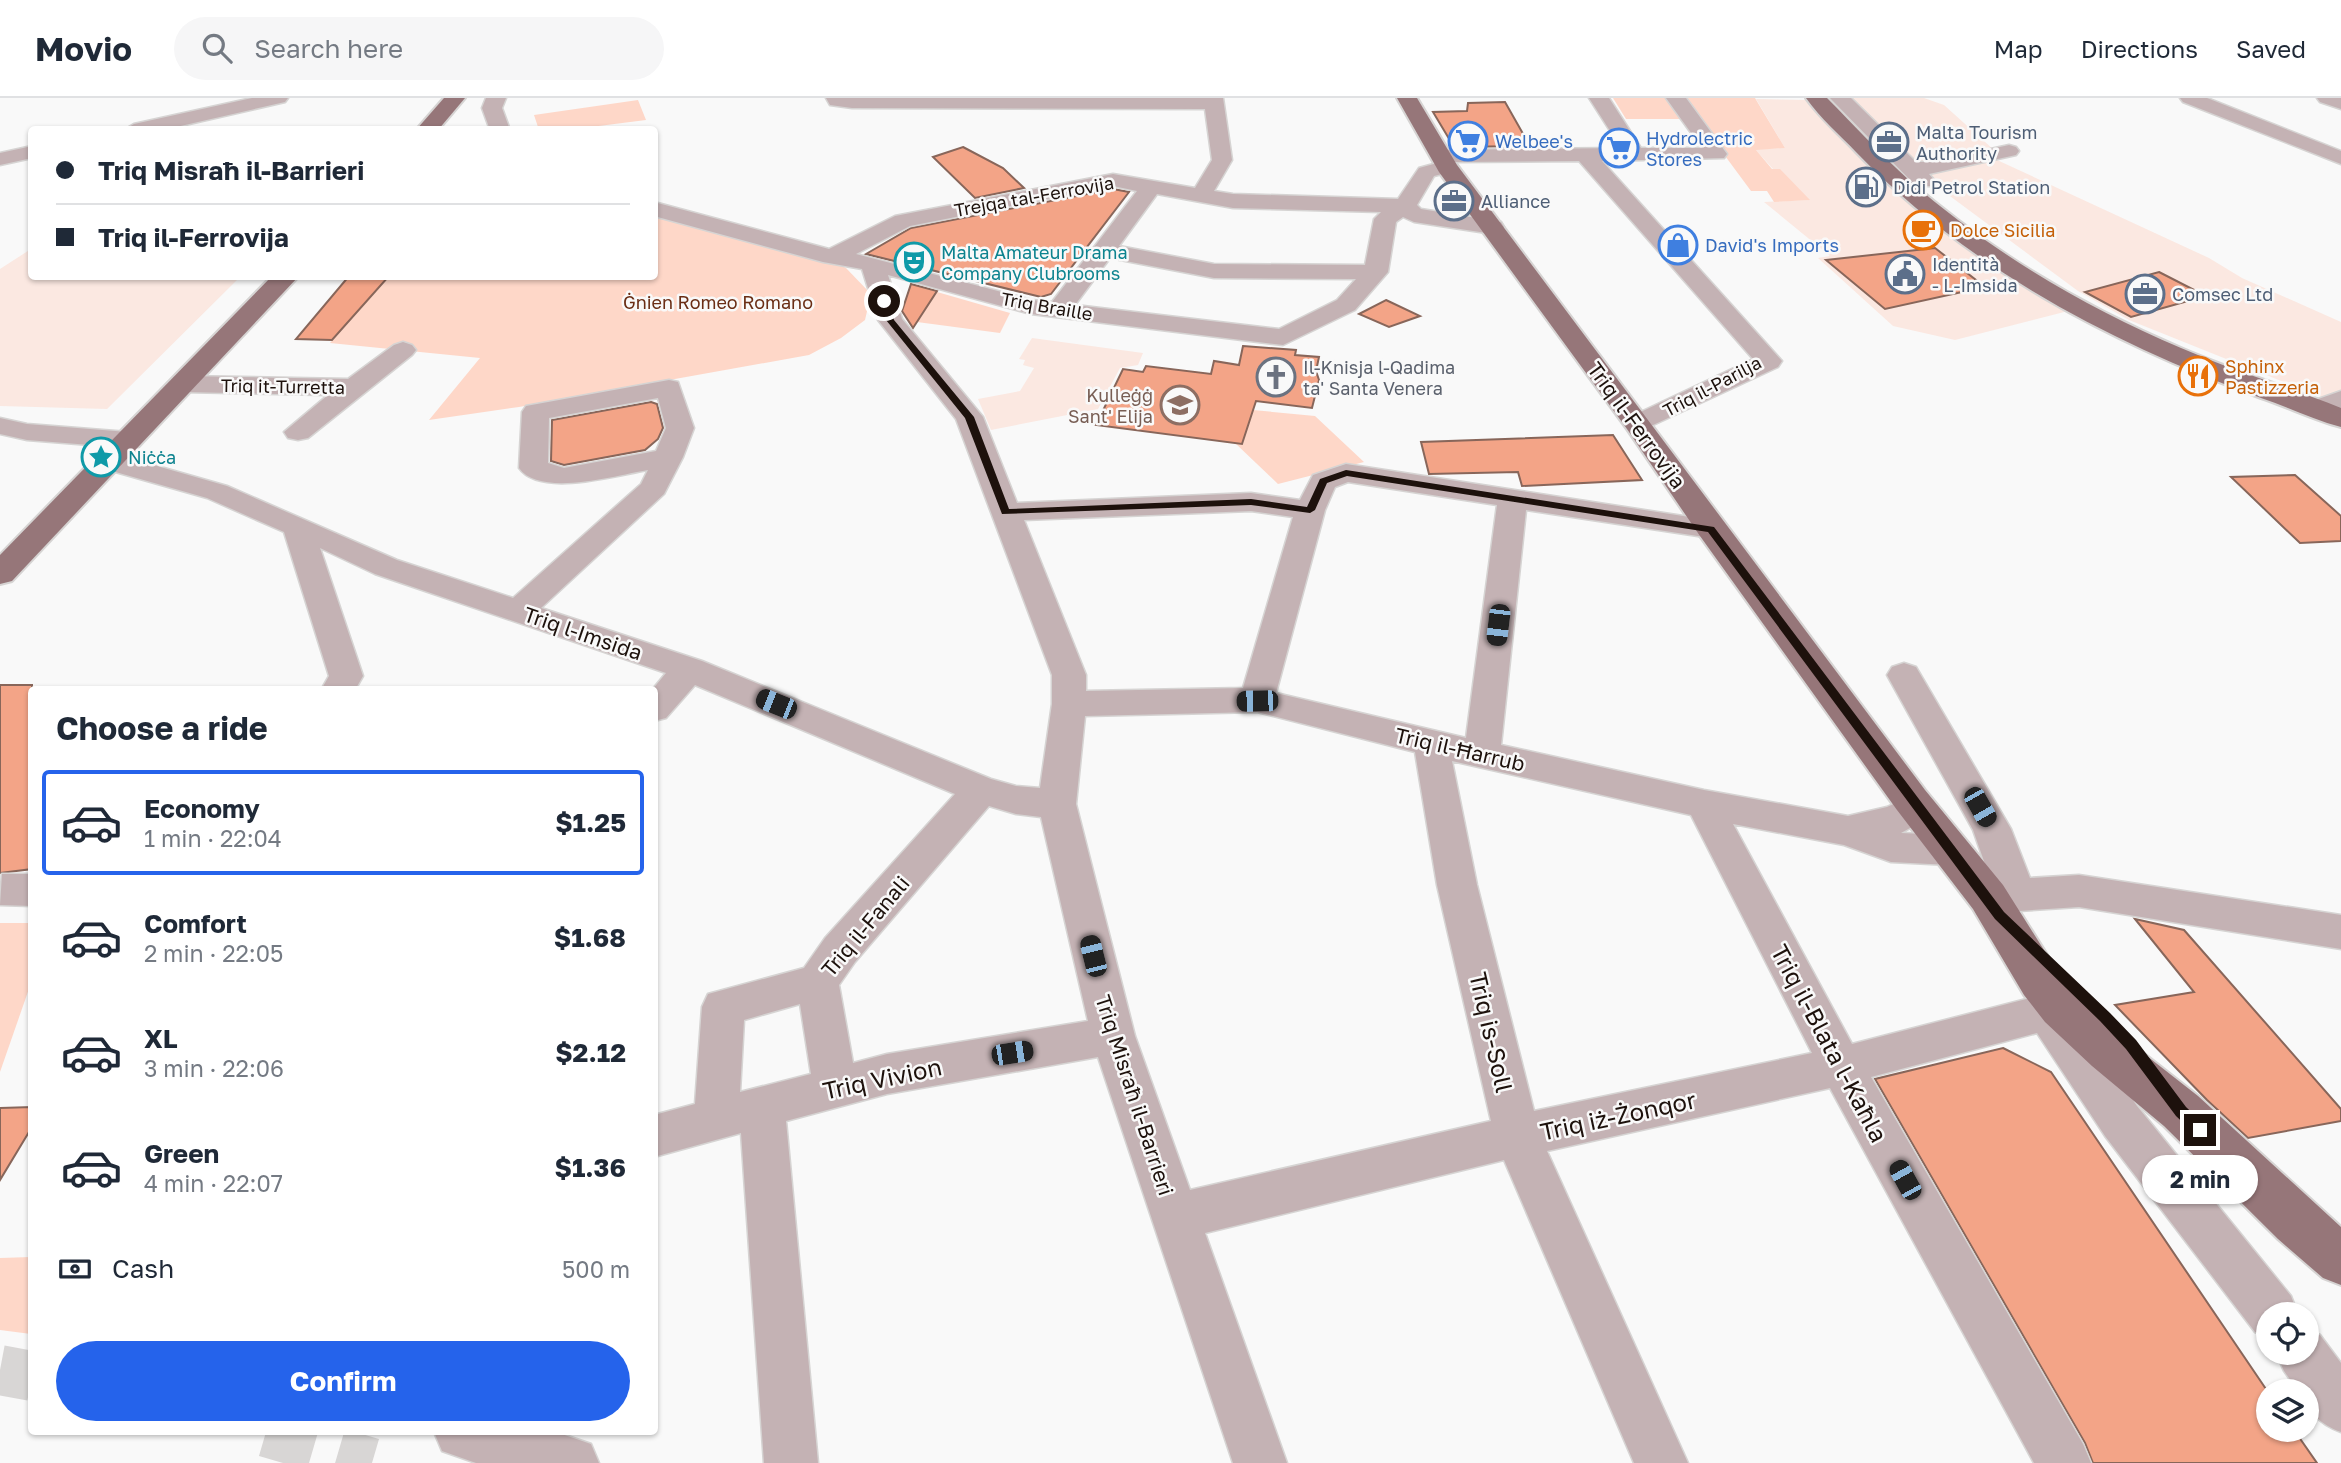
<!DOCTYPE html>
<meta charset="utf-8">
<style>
body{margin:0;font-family:"Golos Text",sans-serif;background:#f6f6f7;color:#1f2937;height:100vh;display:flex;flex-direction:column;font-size:26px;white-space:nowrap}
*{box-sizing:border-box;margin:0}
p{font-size:23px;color:#747a83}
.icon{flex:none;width:38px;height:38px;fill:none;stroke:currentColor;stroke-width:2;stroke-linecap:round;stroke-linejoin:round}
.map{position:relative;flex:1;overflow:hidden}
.side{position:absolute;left:28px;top:588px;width:630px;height:749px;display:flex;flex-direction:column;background:#fff;border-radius:7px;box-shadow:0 2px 5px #0004}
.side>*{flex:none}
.guide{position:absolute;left:28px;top:28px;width:630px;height:154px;border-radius:7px;box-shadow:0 2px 5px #0004;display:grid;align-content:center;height:154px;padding:0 28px;background:#fff}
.controls{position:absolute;left:2256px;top:1204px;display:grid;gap:14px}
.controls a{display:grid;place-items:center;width:63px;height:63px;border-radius:50%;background:#fff;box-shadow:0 2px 5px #0004;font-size:35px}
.end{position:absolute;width:32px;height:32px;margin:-16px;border:9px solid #1d110c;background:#fff;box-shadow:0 0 0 4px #fff}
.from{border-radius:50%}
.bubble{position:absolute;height:49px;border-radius:24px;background:#fff;box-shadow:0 2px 5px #0004;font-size:23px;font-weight:700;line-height:49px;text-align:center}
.car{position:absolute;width:21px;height:42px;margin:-21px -10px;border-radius:9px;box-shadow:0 0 5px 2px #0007;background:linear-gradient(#222 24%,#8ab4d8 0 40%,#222 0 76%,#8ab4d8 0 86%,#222 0)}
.guide b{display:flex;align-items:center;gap:24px;height:66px;font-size:26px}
.guide b+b{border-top:2px solid #e0e1e3}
.guide i{width:18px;height:18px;background:#1f2937}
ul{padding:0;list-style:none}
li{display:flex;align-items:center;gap:21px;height:105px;margin:0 14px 10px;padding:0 14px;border:4px solid transparent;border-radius:7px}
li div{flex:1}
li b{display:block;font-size:26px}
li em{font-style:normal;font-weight:700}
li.on{border-color:#2563eb}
li>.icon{width:63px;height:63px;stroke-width:1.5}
h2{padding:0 28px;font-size:32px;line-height:84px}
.pay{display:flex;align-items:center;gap:18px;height:77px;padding:0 28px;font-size:26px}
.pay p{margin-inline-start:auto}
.cta{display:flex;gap:14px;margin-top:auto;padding:14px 28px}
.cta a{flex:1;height:80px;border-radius:42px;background:#2563eb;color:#fff;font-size:28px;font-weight:700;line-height:80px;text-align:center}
header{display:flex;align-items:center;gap:42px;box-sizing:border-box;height:98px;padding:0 35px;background:#fff;border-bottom:2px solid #e0e1e3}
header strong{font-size:33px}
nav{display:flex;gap:38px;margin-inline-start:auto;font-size:24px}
.search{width:490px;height:63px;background:#f6f6f7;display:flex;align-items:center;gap:18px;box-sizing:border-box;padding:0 24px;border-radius:38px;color:#747a83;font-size:26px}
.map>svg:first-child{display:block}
.built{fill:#fbe8e1}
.green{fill:#fed7c8}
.building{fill:#f3a487;stroke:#88665a;stroke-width:2}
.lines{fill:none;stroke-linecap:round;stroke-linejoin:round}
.highway-tunnel{stroke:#d8d6d5;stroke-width:50;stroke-dasharray:50 25;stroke-linecap:butt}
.minor-casing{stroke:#d6d4d3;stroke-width:3}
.major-casing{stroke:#d6d4d3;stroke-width:4}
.minor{fill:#c4b2b4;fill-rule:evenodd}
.major{fill:#967679;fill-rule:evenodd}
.route{fill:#1d110c}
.labels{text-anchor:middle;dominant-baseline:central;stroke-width:5;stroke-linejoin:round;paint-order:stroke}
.far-service-label{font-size:18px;fill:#4e5e75;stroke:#f9f9f9;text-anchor:start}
.far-shop-label{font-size:18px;fill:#366cbe;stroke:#f9f9f9;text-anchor:start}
.far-street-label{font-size:18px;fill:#1d110c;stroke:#f9f9f9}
.far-food-label{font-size:18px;fill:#c56008;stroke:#f9f9f9;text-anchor:start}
.far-culture-label{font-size:18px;fill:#0d838f;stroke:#f9f9f9;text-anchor:start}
.far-park-label{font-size:18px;fill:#6a2d14;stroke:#f9f9f9}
.far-worship-label{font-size:18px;fill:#5b616d;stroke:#f9f9f9;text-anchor:start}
.far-education-label{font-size:18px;fill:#785e54;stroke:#f9f9f9;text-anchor:end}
.street-label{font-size:21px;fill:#1d110c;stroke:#f9f9f9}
.near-street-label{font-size:24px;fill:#1d110c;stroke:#f9f9f9}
</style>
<header>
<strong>Movio</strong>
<div class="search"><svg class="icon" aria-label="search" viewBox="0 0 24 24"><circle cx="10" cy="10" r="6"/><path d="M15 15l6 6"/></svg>Search here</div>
<nav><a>Map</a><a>Directions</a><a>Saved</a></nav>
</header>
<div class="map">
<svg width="2341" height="1365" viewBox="0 0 2341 1365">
<rect width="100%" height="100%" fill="#f9f9f9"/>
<g class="built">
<path d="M1848 0H1924L1944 7 1994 52 1997 62 2209 160 2242 180 2341 224V307L2129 222 2078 193 1935 87Z"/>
<path d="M1756 1 1807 2 1848 47 1903 96 2072 212 1955 242 1893 228 1818 160 1830 158 1764 104 1809 102 1773 71 1755 51 1785 50Z"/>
<path d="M31 151 32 178 240 179 107 311 0 308V171Z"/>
<path d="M1032 240 1143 255 1138 267 1120 270 1098 311 991 332 978 301 1020 293 1034 270 1023 267 1025 262 1019 261Z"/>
</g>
<g class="green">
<path d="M1613 0H1755L1785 50 1756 52 1772 71H1780L1810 102 1774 104 1767 93H1751L1700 24 1680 21H1626Z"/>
<path d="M638 2 646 22 575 31 539 32 534 17Z"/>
<path d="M655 117 832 163 846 170 871 196 865 222 841 240 809 257 519 309 429 322 480 260 330 245 389 179 654 178Z"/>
<path d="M937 194 1010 215 1000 235 917 224Z"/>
<path d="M1253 312 1315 318 1364 364 1278 386 1235 345 1243 344Z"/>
<path d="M0 825H32L31 885 0 974Z"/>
<path d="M31 1159V1236L0 1232V1160Z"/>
</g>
<g class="building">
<path d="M1505 4 1530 48 1454 49 1433 14 1467 13 1468 5Z"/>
<path d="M963 49 1003 70 1024 90 975 100 933 59Z"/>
<path d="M1113 91 1129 94 1051 196 1041 199 866 156 911 130Z"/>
<path d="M1935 150 1985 189 1885 211 1826 162Z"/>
<path d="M2159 174 2206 198 2131 219 2085 194Z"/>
<path d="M349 178H389L332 242 296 241Z"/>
<path d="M911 186 937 193 913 230 902 213Z"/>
<path d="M1386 202 1420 218 1389 229 1359 216Z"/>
<path d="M1243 248 1296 252 1295 257 1319 259 1316 273 1319 282 1312 310 1256 303 1242 346 1096 327 1123 271 1143 274 1146 268 1211 276 1214 263 1239 267Z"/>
<path d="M651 304 657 306 663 330 658 341 645 352 564 367 551 363 552 322Z"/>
<path d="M1613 337 1642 382 1522 388 1518 374 1429 376 1421 344Z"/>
<path d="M2295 377 2341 418V443L2300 445 2231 379Z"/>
<path d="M0 587H32V771L0 775Z"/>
<path d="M2135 821 2184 832 2341 1011V1023L2248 1040 2207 1002 2115 907 2194 894Z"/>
<path d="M2003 950 2051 974 2268 1294V1332H2294L2317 1365H2093L2085 1345 1875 981Z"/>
<path d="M32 1009V1029L0 1082V1010Z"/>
</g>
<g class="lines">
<g class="highway-tunnel">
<path d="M0 1272 32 1278"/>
<path d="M266 1334 372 1365"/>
</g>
<defs>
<g id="minor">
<path d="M252 0H288L285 4 163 32H124L134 26Z"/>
<path d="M486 0H506L502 10 510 32H490L482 10Z"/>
<path d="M826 0H1223L1232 62 1214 93 1233 96 1398 101 1419 70 1441 64 1434 62 1431 58 1434 54 1441 52 1621 50 1589 0H1609L1641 50H1702L1666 0H1686L1727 56 1724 60 1602 63 1782 263 1778 269 1638 334 1628 332 1624 326 1628 320 1753 261 1579 63 1453 64 1458 69 1454 73 1434 78 1417 107 1421 111 1501 124 1504 129 1501 134 1493 136 1414 124 1403 119 1396 124 1388 174 1355 212 1283 247 1031 216 888 177 902 221 983 319 1017 405 1251 395 1300 402 1313 377 1346 366 1722 424 1726 431 1722 438 1711 440 1526 412 1501 647 1704 692 1848 718 1887 709 1917 695 1930 699 1936 709 1930 719 1901 735 1950 737 1964 741 1969 752 1964 763 1950 767 1891 764 1844 747 1733 726 1852 946 2061 892 2076 897 2082 910 2077 922 2137 1008 2291 1198 2298 1216H2268V1239L2255 1234 2105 1038 2037 935 1871 979 2083 1346 2091 1365H2034L1830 990 1547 1053 1688 1365H1634L1504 1062 1205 1135 1287 1365H1233L1098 959 887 996 786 1023 818 1365H764L741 1035 654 1059V1017L695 1006 702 909 708 896 804 870 825 840 955 696 695 587 666 620 654 623V592H652L666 575 375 476 320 450 363 578 355 592H321L329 578 284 434 207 400 98 369 94 363 98 357 108 354 227 388 397 462 513 500 641 386 648 372C617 377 540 400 519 370L522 314 526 308 669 282 678 284 694 330 683 359 664 396 541 510 702 563 991 681 1016 688 1040 690 1052 606V577L956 321 878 222 862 171 823 164 654 118V104L829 151 895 118 1113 76 1195 90 1212 62 1205 11 852 10 830 7ZM1113 88 1137 93 1052 204 1032 202 856 156 910 128ZM1157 96 1233 110 1381 114 1374 121 1365 167 1214 166 1119 148ZM1110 160 1214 180 1356 181 1337 202 1279 231 1075 207ZM658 300 666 330 656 353 564 370 548 365 549 320ZM1348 384 1497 407 1466 640 1276 595 1325 412 1335 389ZM1251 413 1293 419 1243 590 1086 593V577L1024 422ZM1257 614 1415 654 1437 787 1491 1023 1190 1092 1135 938 1076 706 1085 618ZM1452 663 1691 717 1812 955 1534 1013 1477 787ZM989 708 1016 716 1041 719 1088 923 887 956 853 965 839 887 855 864ZM800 906 811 976 740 994 744 922Z"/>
<path d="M1830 0H1851L1916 64H1931L2009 47 2016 49 2019 53 2016 57 1929 76 1935 83 1932 88H1916Z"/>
<path d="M2180 0H2207L2341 53V66L2183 4Z"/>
<path d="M2317 0H2341V11L2320 4Z"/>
<path d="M32 48V60L0 67V55Z"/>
<path d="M403 244 412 247 416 252 412 257 308 340 298 342 288 340 284 334 328 297 183 294 174 292 170 286 174 280 183 278 348 281 394 247Z"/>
<path d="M2341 293V311L2317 319 2307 317 2303 311 2307 305Z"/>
<path d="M0 320 27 326 128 334 138 336 142 342 138 348 128 350 27 342 0 336Z"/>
<path d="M1904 565 1916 569 2011 731 2030 780 2079 777 2341 817V851L2079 809 1988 815 1974 810 1968 799 1974 788 1991 783 1973 732 1887 577 1892 569Z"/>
<path d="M2 776H32V808L0 807Z"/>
<path d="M2306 1231 2320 1237 2341 1265V1334C2322 1327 2306 1315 2306 1293H2298L2284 1273 2276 1255H2306Z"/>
<path d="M434 1334H556L591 1346 599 1365H476L442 1353Z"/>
</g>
<g id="major">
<path d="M444 0H465L438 32H416Z"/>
<path d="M1397 0H1417L1457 67 1925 692 2003 787 2056 871 2077 896 2124 940 2198 998 2341 1129V1187L2323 1180 2278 1141 2164 1028 2092 968 2045 924 2024 897 1973 811 1897 712 1700 438 1627 331 1439 74Z"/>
<path d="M1806 0H1827C1855 28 1881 57 1910 83 1990 153 2084 209 2181 250 2234 273 2288 289 2341 310V329C2314 322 2288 309 2261 300 2111 245 1969 171 1856 54 1840 37 1820 20 1806 0Z"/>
<path d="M272 178H299L12 483 0 486V457Z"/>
</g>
</defs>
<use href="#minor" class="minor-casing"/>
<use href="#major" class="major-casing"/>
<use href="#minor" class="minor"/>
<use href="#major" class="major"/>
</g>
<path class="route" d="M884 201 888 203 894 222 974 319 1009 411 1251 401 1307 409 1320 381 1346 372 1714 429 2004 814 2110 915 2136 942 2186 1009 2205 1027V1036H2195L2176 1018 2126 951 2100 923 1995 821 1708 434 1347 378 1327 385 1315 412 1310 415 1251 407 1002 416 965 320 886 222 880 203Z"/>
<defs>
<symbol id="supermarket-ring" viewBox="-11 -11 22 22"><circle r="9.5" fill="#f9f9f9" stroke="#3f7fe0" stroke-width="1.5"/><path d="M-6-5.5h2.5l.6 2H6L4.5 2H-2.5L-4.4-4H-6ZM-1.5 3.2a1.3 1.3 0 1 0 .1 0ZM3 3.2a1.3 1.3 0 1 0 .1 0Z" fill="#3f7fe0"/></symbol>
<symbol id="office-ring" viewBox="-11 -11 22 22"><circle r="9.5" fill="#f9f9f9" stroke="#5c6f8a" stroke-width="1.5"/><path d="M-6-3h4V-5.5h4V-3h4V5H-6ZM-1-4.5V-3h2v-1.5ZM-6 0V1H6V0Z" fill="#5c6f8a"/></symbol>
<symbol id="fuel-ring" viewBox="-11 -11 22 22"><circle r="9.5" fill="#f9f9f9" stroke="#5c6f8a" stroke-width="1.5"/><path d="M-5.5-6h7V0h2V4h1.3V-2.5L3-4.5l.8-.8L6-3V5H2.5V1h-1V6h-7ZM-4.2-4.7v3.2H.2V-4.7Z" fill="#5c6f8a"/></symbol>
<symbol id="cafe-ring" viewBox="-11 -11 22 22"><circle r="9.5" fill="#f9f9f9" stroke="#e8710a" stroke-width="1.5"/><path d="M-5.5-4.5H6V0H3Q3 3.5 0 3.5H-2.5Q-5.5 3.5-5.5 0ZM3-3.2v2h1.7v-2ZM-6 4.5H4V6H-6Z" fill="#e8710a"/></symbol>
<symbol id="shop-ring" viewBox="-11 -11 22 22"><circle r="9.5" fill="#f9f9f9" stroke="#3f7fe0" stroke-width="1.5"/><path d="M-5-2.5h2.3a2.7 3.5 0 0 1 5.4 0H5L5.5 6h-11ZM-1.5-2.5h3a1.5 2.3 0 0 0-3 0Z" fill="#3f7fe0"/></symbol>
<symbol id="theatre-ring" viewBox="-11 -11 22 22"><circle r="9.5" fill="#f9f9f9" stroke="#0f9aa8" stroke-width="1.5"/><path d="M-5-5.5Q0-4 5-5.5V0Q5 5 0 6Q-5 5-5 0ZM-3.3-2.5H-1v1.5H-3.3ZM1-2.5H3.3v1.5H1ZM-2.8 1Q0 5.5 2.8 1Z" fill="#0f9aa8"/></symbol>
<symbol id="civic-ring" viewBox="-11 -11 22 22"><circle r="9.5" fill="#f9f9f9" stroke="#5c6f8a" stroke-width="1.5"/><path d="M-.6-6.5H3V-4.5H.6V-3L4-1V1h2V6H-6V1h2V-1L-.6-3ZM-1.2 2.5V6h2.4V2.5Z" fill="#5c6f8a"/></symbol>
<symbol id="restaurant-ring" viewBox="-11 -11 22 22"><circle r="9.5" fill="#f9f9f9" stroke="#e8710a" stroke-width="1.5"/><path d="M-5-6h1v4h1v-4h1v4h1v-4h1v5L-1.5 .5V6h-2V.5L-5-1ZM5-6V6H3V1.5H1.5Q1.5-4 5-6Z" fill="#e8710a"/></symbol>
<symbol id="church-ring" viewBox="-11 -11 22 22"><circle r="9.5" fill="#f9f9f9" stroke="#6b7280" stroke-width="1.5"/><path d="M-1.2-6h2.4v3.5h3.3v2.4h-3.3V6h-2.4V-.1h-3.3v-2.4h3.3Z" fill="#6b7280"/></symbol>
<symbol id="school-ring" viewBox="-11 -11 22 22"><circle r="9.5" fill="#f9f9f9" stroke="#8d6e63" stroke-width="1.5"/><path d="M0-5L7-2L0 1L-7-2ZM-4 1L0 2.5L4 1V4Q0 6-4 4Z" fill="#8d6e63"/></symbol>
<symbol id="sight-ring" viewBox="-11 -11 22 22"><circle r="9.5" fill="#f9f9f9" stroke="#0f9aa8" stroke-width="1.5"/><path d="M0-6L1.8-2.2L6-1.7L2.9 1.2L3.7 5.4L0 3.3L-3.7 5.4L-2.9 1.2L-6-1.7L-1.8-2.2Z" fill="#0f9aa8"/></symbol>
</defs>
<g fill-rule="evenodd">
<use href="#supermarket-ring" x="1446" y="21" width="44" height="44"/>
<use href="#office-ring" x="1867" y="22" width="44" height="44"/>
<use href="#supermarket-ring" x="1597" y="28" width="44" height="44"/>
<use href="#fuel-ring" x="1844" y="67" width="44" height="44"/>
<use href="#office-ring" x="1432" y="81" width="44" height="44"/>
<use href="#cafe-ring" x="1901" y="110" width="44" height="44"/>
<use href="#shop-ring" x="1656" y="125" width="44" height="44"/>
<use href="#theatre-ring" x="892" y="142" width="44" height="44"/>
<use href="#civic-ring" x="1883" y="154" width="44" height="44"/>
<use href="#office-ring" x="2123" y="174" width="44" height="44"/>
<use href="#restaurant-ring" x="2176" y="256" width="44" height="44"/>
<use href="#church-ring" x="1254" y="257" width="44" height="44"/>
<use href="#school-ring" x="1158" y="285" width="44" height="44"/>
<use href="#sight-ring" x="79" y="337" width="44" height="44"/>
</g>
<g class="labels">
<g class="far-service-label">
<text x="1916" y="34">Malta Tourism<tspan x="1916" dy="21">Authority</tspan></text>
<text x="1893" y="89">Didi Petrol Station</text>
<text x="1481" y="103">Alliance</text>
<text x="1932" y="166">Identità<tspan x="1932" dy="21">- L-Imsida</tspan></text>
<text x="2172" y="196">Comsec Ltd</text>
</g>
<g class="far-shop-label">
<text x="1646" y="40">Hydrolectric<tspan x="1646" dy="21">Stores</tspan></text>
<text x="1495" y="43">Welbee's</text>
<text x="1705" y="147">David's Imports</text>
</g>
<g class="far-street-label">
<text transform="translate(1034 98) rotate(-10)">Trejqa tal-Ferrovija</text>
<text transform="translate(1047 208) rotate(10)">Triq Braille</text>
<text transform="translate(283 288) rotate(1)">Triq it-Turretta</text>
<text transform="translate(1712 288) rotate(-28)">Triq il-Parilja</text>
</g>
<g class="far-food-label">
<text x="1950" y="132">Dolce Sicilia</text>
<text x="2225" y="268">Sphinx<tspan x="2225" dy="21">Pastizzeria</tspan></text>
</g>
<g class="far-culture-label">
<text x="941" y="154">Malta Amateur Drama<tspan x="941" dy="21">Company Clubrooms</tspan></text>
<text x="128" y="359">Niċċa</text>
</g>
<g class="far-park-label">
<text x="718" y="204">Ġnien Romeo Romano</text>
</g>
<g class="far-worship-label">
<text x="1303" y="269">Il-Knisja l-Qadima<tspan x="1303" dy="21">ta' Santa Venera</tspan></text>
</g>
<g class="far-education-label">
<text x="1153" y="297">Kulleġġ<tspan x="1153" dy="21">Sant' Elija</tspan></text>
</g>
<g class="street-label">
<text transform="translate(1637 327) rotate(54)">Triq il-Ferrovija</text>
<text transform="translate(583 535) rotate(19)">Triq l-Imsida</text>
<text transform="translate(1460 651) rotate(13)">Triq il-Ħarrub</text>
<text transform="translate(865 828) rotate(-50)">Triq il-Fanali</text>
<text transform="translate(1135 997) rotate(72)">Triq Misraħ il-Barrieri</text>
</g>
<g class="near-street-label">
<text transform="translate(1492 934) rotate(77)">Triq is-Soll</text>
<text transform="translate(1830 945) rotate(62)">Triq il-Blata l-Kaħla</text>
<text transform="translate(882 980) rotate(-12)">Triq Vivion</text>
<text transform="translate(1618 1017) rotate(-12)">Triq iż-Żonqor</text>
</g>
</g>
</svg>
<div class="controls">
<a><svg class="icon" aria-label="locate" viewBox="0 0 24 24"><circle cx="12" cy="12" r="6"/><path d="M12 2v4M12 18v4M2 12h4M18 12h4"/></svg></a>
<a><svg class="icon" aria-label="layers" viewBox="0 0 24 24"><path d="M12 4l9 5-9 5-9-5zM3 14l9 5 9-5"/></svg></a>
</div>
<i class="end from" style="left:884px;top:203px"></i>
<i class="end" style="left:2200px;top:1032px"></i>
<div class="bubble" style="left:2142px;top:1057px;width:116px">2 min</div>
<i class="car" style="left:1498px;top:527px;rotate:187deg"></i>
<i class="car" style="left:1257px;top:603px;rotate:269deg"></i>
<i class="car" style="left:776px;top:606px;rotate:292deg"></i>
<i class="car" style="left:1980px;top:709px;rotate:150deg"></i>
<i class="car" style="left:1093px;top:858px;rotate:346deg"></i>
<i class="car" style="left:1012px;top:955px;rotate:81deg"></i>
<i class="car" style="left:1905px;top:1082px;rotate:331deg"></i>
<div class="guide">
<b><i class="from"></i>Triq Misraħ il-Barrieri</b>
<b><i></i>Triq il-Ferrovija</b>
</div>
<section class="side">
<h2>Choose a ride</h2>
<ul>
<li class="on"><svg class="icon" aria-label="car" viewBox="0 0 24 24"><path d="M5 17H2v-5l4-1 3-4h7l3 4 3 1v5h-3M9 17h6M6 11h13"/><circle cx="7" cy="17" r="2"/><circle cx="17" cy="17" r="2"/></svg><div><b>Economy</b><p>1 min · 22:04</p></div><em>$1.25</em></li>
<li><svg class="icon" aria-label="car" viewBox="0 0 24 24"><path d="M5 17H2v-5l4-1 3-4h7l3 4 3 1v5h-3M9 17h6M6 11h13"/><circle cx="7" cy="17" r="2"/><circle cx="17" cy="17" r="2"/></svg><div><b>Comfort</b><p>2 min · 22:05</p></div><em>$1.68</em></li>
<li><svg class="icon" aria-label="car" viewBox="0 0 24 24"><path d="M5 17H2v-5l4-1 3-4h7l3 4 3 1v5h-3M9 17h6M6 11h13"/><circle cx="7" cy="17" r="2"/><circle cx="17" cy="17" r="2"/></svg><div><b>XL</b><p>3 min · 22:06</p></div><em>$2.12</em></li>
<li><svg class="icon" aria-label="car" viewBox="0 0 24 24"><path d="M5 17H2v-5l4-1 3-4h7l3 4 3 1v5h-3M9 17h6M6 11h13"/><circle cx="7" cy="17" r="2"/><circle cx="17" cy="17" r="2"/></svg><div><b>Green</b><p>4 min · 22:07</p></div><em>$1.36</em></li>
</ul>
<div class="pay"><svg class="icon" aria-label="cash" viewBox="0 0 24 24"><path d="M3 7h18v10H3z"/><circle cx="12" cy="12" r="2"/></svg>Cash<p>500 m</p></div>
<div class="cta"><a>Confirm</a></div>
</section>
</div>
